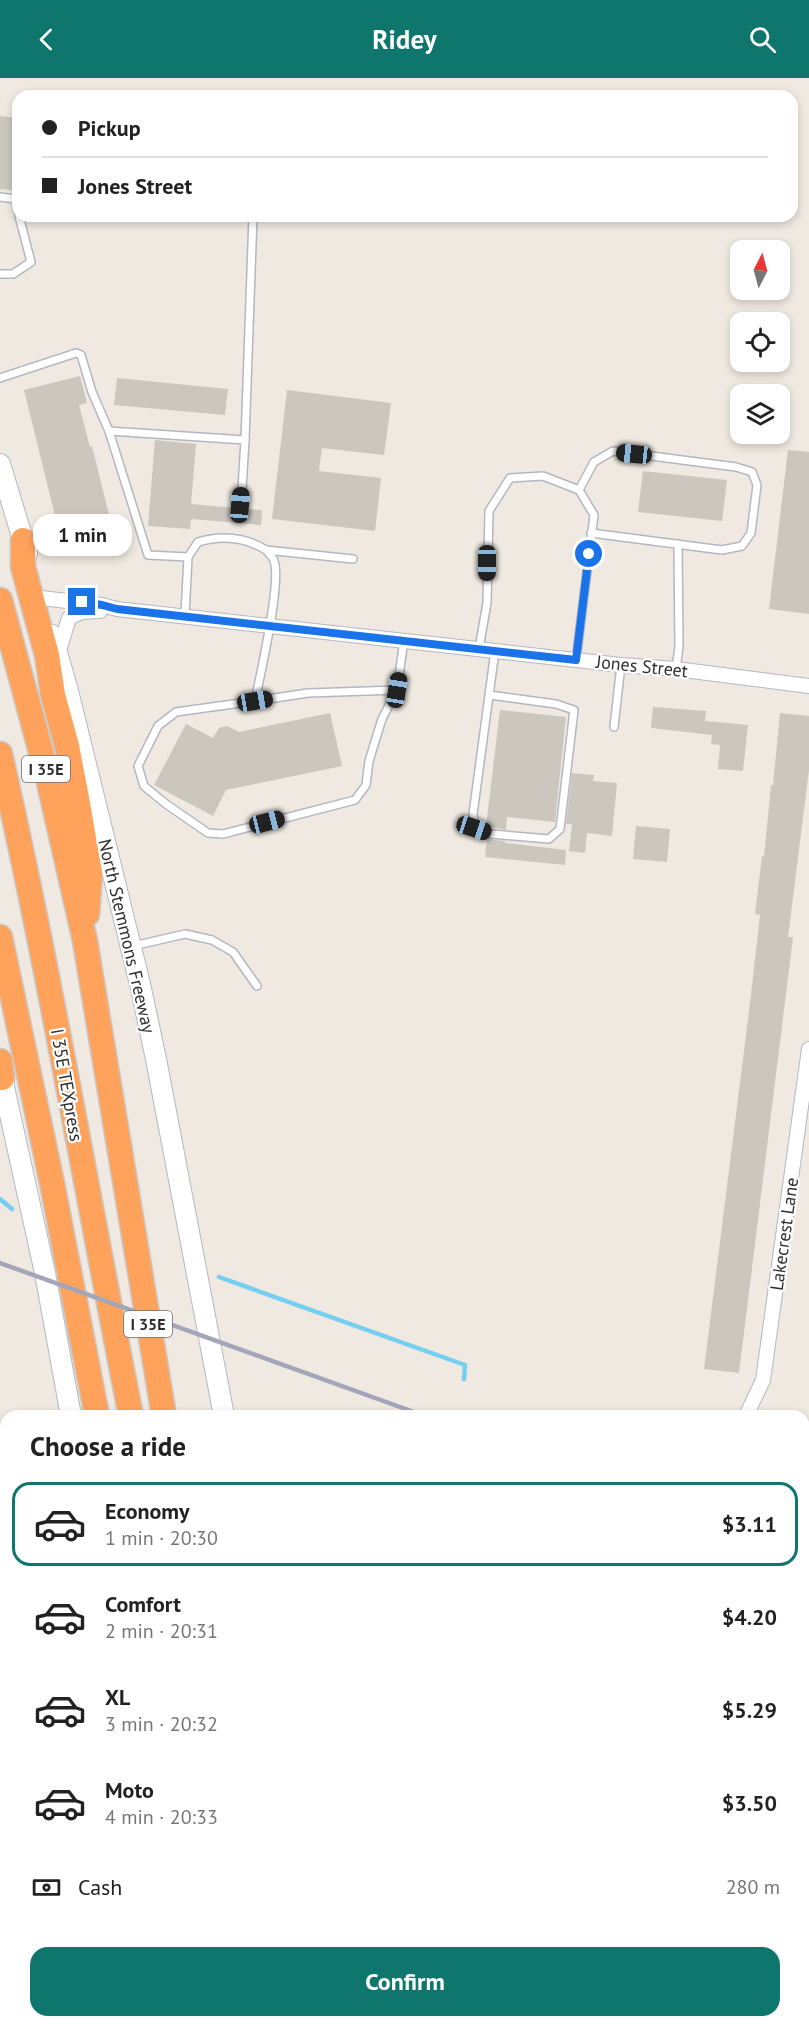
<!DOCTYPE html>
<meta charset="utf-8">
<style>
body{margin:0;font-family:"PT Sans",sans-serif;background:#f6f6f6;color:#222;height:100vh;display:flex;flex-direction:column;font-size:22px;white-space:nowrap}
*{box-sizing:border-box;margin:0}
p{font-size:20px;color:#767676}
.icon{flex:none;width:33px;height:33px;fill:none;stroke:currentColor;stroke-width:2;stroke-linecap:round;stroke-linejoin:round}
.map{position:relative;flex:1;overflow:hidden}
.drawer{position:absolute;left:0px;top:1332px;width:810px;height:618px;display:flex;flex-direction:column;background:#fff;border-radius:18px 18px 0 0;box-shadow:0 3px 9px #0003}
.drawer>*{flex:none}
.banner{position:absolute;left:12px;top:12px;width:786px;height:132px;border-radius:18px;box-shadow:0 3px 9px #0003;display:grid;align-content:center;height:132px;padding:0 30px;background:#fff}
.needle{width:39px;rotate:6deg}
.controls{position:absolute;left:730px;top:162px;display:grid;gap:12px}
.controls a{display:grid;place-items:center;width:60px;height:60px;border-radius:12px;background:#fff;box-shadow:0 3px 9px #0003;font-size:30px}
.end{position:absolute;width:27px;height:27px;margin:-14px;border:8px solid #1a73e8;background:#fff;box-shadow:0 0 0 3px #fff}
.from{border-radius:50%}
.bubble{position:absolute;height:42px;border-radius:18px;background:#fff;box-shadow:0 3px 9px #0003;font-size:20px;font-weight:800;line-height:42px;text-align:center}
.car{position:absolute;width:18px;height:36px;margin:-18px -9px;border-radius:8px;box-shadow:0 0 4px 2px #0007;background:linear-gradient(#222 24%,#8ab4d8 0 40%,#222 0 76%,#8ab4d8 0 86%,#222 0)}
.banner b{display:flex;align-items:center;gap:21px;height:57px;font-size:22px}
.banner b+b{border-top:2px solid #e0e0e0}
.banner i{width:15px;height:15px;background:#222}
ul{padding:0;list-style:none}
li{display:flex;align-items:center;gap:18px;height:84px;margin:0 12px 9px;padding:0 18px;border:3px solid transparent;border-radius:18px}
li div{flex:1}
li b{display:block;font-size:22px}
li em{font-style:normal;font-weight:800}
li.selected{border-color:#0f766e}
li>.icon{width:54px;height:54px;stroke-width:1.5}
h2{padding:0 30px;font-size:27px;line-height:72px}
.pay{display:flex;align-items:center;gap:15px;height:66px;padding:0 30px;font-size:22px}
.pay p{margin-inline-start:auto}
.primary-button{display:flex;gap:12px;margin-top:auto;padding:12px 30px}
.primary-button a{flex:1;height:69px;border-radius:18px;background:#0f766e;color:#fff;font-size:24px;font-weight:800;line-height:69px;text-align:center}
header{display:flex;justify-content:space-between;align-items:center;height:78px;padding:0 30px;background:#0f766e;color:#fff;font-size:27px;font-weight:800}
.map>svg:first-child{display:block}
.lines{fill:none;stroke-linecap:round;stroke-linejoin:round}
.stream{stroke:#75cff0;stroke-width:4.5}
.building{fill:#cbc7bf}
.service-casing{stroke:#b4b7c1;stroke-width:10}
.minor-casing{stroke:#b4b7c1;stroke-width:16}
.secondary-casing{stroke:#b4b7c1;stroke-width:22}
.motorway-casing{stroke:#c9c9c9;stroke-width:27}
.service{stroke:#fff;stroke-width:7}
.minor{stroke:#fff;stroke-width:14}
.secondary{stroke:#fff;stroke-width:20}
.motorway{stroke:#ffa35c;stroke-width:24}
.rail{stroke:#a3a6b8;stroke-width:4.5}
.route{stroke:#1a73e8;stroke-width:8}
.labels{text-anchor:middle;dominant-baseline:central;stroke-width:4.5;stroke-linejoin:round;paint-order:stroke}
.shield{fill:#fff;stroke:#6d6d6d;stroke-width:1.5}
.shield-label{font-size:16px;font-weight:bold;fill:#2e2e2e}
.street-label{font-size:18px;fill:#2e2e2e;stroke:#fff}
</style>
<header><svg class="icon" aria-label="back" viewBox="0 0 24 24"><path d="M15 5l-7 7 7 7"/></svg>Ridey<svg class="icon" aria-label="search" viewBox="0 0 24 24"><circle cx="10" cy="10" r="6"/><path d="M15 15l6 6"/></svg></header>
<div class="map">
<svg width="809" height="1950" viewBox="0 0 809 1950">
<rect width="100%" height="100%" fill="#efe9e1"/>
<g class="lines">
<g class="stream">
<path d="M0 1121 12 1131"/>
<path d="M219 1199 465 1287 464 1301"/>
</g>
</g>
<g class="building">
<path d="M0 38 18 40V113L0 111Z"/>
<path d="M80 298 87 325 79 327 90 369 92 368 114 457 63 470 24 312Z"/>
<path d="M117 300 228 311 225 337 114 327Z"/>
<path d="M287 312 391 325 384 377 322 370 319 393 381 400 375 453 272 441Z"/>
<path d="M155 362 196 366 191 426 236 430 240 432 245 431 262 432 261 447 191 441 190 451 148 448Z"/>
<path d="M788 372 809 374V536L769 531Z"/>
<path d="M643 393 727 402 722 443 638 434Z"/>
<path d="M653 629 706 633 705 643 748 647 743 693 718 691 720 667 711 666 712 657 651 650Z"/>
<path d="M500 632 566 639 555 744 507 739 506 752 486 748Z"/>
<path d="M330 635 342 688 226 712 213 738 154 707 186 646 213 660 219 650 227 648 239 654Z"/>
<path d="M780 635 809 638V692L788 859H793L739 1295 704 1291 750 925 760 837 755 836 762 778H764L771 707H773Z"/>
<path d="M572 695 594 697 593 703 617 705 612 758 587 755 585 775 569 773 572 746H566Z"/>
<path d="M636 748 670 751 667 784 633 781Z"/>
<path d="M487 761 505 763V765L566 772 565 787 485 779Z"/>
</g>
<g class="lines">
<defs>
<g id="service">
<path d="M0 119 15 121 18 133"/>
<path d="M0 196H13L31 184 19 138"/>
<path d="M0 300 76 275 81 277 92 314 109 353 148 477 188 479"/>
<path d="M109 353 245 362 241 427"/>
<path d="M245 362 253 138"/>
<path d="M579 412 594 384 613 373 736 389 752 394 757 407 751 455 742 468 722 472 591 455"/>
<path d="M266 472C269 475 273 479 274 483 282 503 260 598 255 623L176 634 158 648 138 688 144 708 166 726 208 755 223 756 355 722 366 707 369 683 382 641 397 612 404 562"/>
<path d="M185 537 188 479 198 464C222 457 245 459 266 472L353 481"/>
<path d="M479 570 487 525 489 433 510 400 543 398 579 412 594 437 576 582"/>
<path d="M676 591 679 569 678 466"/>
<path d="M489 617 556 626 574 632 560 751 549 761 491 756 475 750 473 736 495 573"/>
<path d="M255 623 308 615 397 612"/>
<path d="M614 649 621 587"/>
<path d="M133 868 185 856 212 862 233 874 257 908"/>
<path d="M0 1456H6"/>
<path d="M0 1495 6 1505"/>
<path d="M0 1538 4 1501"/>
<path d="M0 1598 6 1599"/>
<path d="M0 1798 6 1799"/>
<path d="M0 1850 6 1849"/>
<path d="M0 1870 6 1871"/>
<path d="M0 1907 6 1908"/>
<path d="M44 1944 45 1950"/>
<path d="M379 1944 380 1950"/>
<path d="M484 1944V1950"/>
<path d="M602 1944 603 1950"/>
<path d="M663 1950 688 1944"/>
</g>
<g id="minor">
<path d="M41 520 102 527 117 531 621 587 676 591 809 608"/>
<path d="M58 576 69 540 81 534 100 533"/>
<path d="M746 1338 763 1302 809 971"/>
</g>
<g id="secondary">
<path d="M0 386 27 475"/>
<path d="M52 557 68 613 140 906 156 981 224 1338"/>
<path d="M0 991 45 1195 71 1338"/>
<path d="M187 1944 188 1950"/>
<path d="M338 1944 340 1950"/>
</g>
<g id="motorway">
<path d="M23 462V489L47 577 53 617 67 668 77 720 90 795 87 836"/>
<path d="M0 522 48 700 85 863 164 1338"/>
<path d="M0 676C50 895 87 1117 131 1338"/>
<path d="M0 859 52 1105 97 1338"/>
<path d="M0 983 2 1000"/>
<path d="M224 1944 225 1950"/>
<path d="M262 1944 263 1950"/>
<path d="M285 1944 286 1950"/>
</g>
</defs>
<use href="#service" class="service-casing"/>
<use href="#minor" class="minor-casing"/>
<use href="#secondary" class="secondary-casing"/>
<use href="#motorway" class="motorway-casing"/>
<use href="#service" class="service"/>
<use href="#minor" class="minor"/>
<use href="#secondary" class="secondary"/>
<use href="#motorway" class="motorway"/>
<g class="rail">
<path d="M0 1185 425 1338"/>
<path d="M804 1462 809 1463"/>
</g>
</g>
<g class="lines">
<path class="route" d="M82 524 102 527 117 531 576 582 589 476"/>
</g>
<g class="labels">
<g class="shield">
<rect x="22" y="678" width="48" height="26" rx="4.5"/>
<rect x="124" y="1233" width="48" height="26" rx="4.5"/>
</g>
<g class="shield-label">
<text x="46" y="691">I 35E</text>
<text x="148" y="1246">I 35E</text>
</g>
<g class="street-label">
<text transform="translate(642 588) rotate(6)">Jones Street</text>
<text transform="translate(127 858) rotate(77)">North Stemmons Freeway</text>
<text transform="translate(67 1007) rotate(80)">I 35E TEXpress</text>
<text transform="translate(784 1156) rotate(-82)">Lakecrest Lane</text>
</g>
</g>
</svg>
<div class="controls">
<a><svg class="needle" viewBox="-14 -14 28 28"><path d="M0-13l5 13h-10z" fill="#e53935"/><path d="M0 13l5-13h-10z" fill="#767676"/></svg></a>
<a><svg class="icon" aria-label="locate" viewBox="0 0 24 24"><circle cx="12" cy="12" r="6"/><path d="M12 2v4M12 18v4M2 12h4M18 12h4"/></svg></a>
<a><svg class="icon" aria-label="layers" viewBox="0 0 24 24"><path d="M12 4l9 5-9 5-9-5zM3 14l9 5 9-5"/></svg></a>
</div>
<i class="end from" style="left:589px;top:476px"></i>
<i class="end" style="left:82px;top:524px"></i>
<div class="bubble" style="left:33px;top:436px;width:99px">1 min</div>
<i class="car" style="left:634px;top:376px;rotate:276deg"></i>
<i class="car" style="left:240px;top:427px;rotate:4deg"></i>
<i class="car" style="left:487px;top:485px;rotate:180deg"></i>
<i class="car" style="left:397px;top:612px;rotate:9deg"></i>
<i class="car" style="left:255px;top:623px;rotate:81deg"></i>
<i class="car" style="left:267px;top:744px;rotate:76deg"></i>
<i class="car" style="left:474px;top:750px;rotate:108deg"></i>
<div class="banner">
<b><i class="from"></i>Pickup</b>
<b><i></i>Jones Street</b>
</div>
<section class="drawer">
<h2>Choose a ride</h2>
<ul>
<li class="selected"><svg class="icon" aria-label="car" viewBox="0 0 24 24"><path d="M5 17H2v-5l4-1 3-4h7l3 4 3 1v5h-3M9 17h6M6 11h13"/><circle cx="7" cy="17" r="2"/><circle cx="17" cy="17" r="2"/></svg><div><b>Economy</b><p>1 min · 20:30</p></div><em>$3.11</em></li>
<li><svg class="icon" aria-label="car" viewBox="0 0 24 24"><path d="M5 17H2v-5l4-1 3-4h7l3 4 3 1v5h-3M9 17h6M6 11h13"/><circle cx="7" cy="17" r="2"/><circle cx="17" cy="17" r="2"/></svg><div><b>Comfort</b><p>2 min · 20:31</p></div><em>$4.20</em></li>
<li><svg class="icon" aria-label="car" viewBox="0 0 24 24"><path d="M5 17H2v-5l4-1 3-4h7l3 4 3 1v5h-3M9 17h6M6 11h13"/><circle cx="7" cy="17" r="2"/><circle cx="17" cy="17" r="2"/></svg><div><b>XL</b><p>3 min · 20:32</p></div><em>$5.29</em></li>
<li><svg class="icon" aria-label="car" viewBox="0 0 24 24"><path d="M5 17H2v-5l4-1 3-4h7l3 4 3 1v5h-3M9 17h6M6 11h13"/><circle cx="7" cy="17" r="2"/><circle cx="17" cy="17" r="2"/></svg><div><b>Moto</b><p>4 min · 20:33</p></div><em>$3.50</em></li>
</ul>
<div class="pay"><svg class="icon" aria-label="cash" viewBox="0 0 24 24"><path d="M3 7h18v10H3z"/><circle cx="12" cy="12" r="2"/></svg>Cash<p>280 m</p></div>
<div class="primary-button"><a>Confirm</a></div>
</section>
</div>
